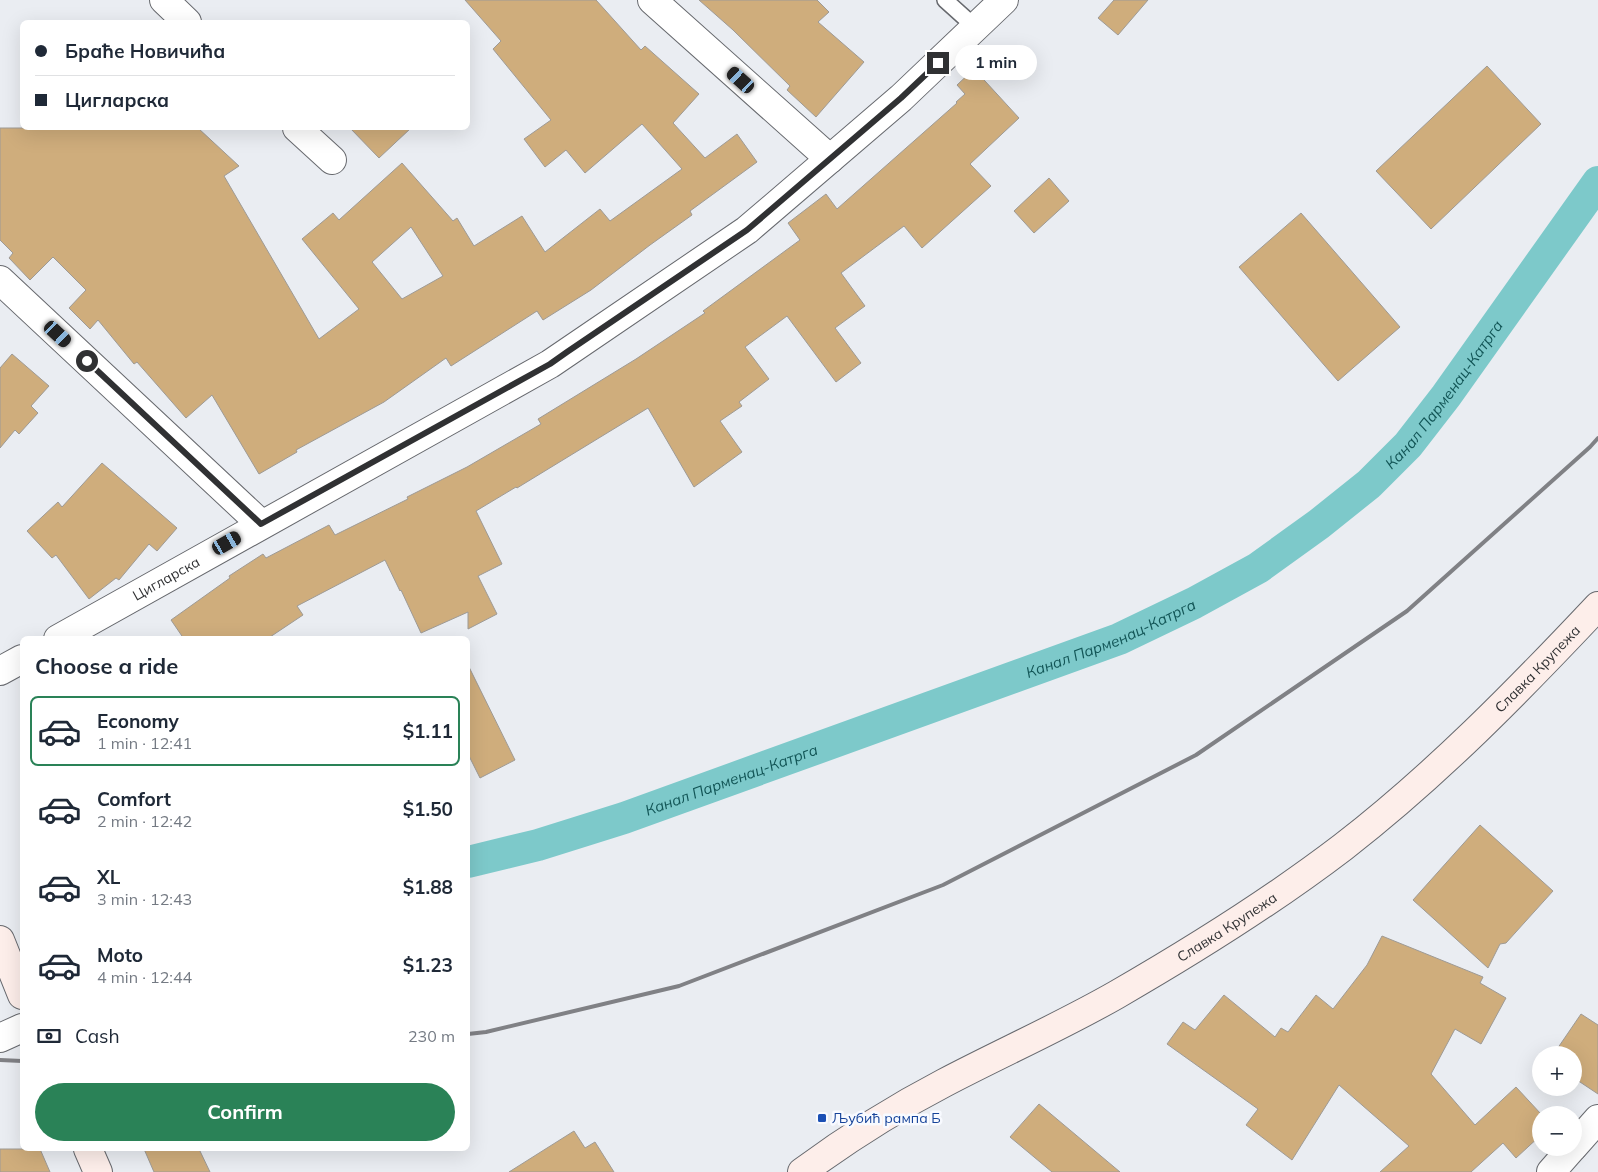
<!DOCTYPE html>
<meta charset="utf-8">
<style>
body{margin:0;font-family:Mulish,sans-serif;background:#f2f2f3;color:#1f2937;height:100vh;display:flex;flex-direction:column;font-size:19px;white-space:nowrap}
*{box-sizing:border-box;margin:0}
p{font-size:16px;color:#747a83}
.icon{flex:none;width:28px;height:28px;fill:none;stroke:currentColor;stroke-width:2;stroke-linecap:round;stroke-linejoin:round}
.map{position:relative;flex:1;overflow:hidden}
.drawer{position:absolute;left:20px;top:636px;width:450px;height:515px;display:flex;flex-direction:column;background:#fff;border-radius:8px;box-shadow:0 5px 20px #0002}
.drawer>*{flex:none}
.banner{position:absolute;left:20px;top:20px;width:450px;height:110px;border-radius:8px;box-shadow:0 5px 20px #0002;display:grid;align-content:center;height:110px;padding:0 15px;background:#fff}
.tools{position:absolute;left:1532px;top:1046px;display:grid;gap:10px}
.tools a{display:grid;place-items:center;width:50px;height:50px;border-radius:50%;background:#fff;box-shadow:0 5px 20px #0002;font-size:25px}
.end{position:absolute;width:22px;height:22px;margin:-11px;border:6px solid #303133;background:#fff;box-shadow:0 0 0 2px #fff}
.from{border-radius:50%}
.bubble{position:absolute;height:35px;border-radius:18px;background:#fff;box-shadow:0 5px 20px #0002;font-size:16px;font-weight:700;line-height:35px;text-align:center}
.car{position:absolute;width:15px;height:30px;margin:-15px -8px;border-radius:6px;box-shadow:0 0 4px 1px #0007;background:linear-gradient(#222 24%,#8ab4d8 0 40%,#222 0 76%,#8ab4d8 0 86%,#222 0)}
.banner b{display:flex;align-items:center;gap:18px;height:48px;font-size:19px}
.banner b+b{border-top:1px solid #e0e1e3}
.banner i{width:12px;height:12px;background:#1f2937}
ul{padding:0;list-style:none}
li{display:flex;align-items:center;gap:15px;height:70px;margin:0 10px 8px;padding:0 5px;border:2px solid transparent;border-radius:8px}
li div{flex:1}
li b{display:block;font-size:19px}
li em{font-style:normal;font-weight:700}
li.current{border-color:#2a8257}
li>.icon{width:45px;height:45px;stroke-width:1.5}
h2{padding:0 15px;font-size:22px;line-height:60px}
.pay{display:flex;align-items:center;gap:12px;height:55px;padding:0 15px;font-size:19px}
.pay p{margin-inline-start:auto}
.cta{display:flex;gap:10px;margin-top:auto;padding:10px 15px}
.cta a{flex:1;height:58px;border-radius:30px;background:#2a8257;color:#fff;font-size:20px;font-weight:700;line-height:58px;text-align:center}
.map>svg:first-child{display:block}
.lines{fill:none;stroke-linecap:round;stroke-linejoin:round}
.canal{stroke:#7dc9ca;stroke-width:32}
.building{fill:#cfad7c;stroke:#9e9a95;fill-rule:evenodd}
.service-casing{stroke:#67696e;stroke-width:18}
.minor-casing{stroke:#67696e;stroke-width:30}
.secondary-casing{stroke:#67696e;stroke-width:30}
.service{stroke:#fff;stroke-width:15}
.minor{stroke:#fff;stroke-width:28}
.secondary{stroke:#fdeeea;stroke-width:28}
.rail{stroke:#808185;stroke-width:4}
.route{stroke:#303133;stroke-width:6}
.transit-dot{fill:#1a4fb4;stroke:#f8faff;stroke-width:2}
.labels{text-anchor:middle;dominant-baseline:central;stroke-width:5;stroke-linejoin:round;paint-order:stroke}
.street-label{font-size:14px;fill:#303133;stroke:#f8faff}
.transit-label{font-size:14px;fill:#164399;stroke:#f8faff;text-anchor:start}
.water-label{font-size:15px;font-style:italic;fill:#125556;stroke:#f8faff}
</style>
<div class="map">
<svg width="1598" height="1172" viewBox="0 0 1598 1172">
<rect width="100%" height="100%" fill="#eaedf2"/>
<g class="lines">
<path class="canal" id="s1" d="M468 862 538 845 624 818 1119 639 1194 603 1258 568 1319 524 1369 484 1408 445 1446 396 1598 182"/>
</g>
<g class="building">
<path d="M465 0H596L641 50 645 46 699 94 673 123 705 158 737 134 757 162 690 211 692 215 650 245 591 290 543 320 537 311 451 366 446 358 384 402 296 450 297 452 259 474 212 395 186 418 137 362 134 364 98 320 90 329 69 308 86 290 53 257 30 280 9 258 13 253 0 240V128H198L239 166 224 176 319 339 359 309 302 239 333 213 339 220 402 163 453 221 457 218 474 246 522 216 545 252 600 209 610 221 682 169 642 124 585 173 566 150 545 167 524 139 551 120 493 49 501 41ZM411 227 443 276 402 299 372 262Z"/>
<path d="M699 0H817L829 12 818 22 864 62 816 117 787 90 790 86 733 30Z"/>
<path d="M1114 0H1148L1118 35 1098 18Z"/>
<path d="M1487 66 1541 124 1431 229 1376 171Z"/>
<path d="M974 69 1019 118 970 164 991 186 922 248 904 226 841 273 865 306 835 328 861 363 836 382 787 316 745 347 769 379 739 402 742 406 720 421 742 452 694 487 648 408 517 488 516 487 476 511 502 564 478 576 497 614 468 629V612L421 633 401 590 400 591 385 560 297 606 303 615 267 639H184L171 620 230 578 229 576 263 554 266 558 329 525 335 535 408 499 407 497 467 467 541 424 538 419 636 359 705 313 703 311 800 240 788 223 826 194 837 209 957 103 956 102 965 94 957 85Z"/>
<path d="M350 128H411L379 158Z"/>
<path d="M1049 178 1069 201 1034 233 1014 211Z"/>
<path d="M1301 213 1400 327 1338 381 1239 267Z"/>
<path d="M12 354 49 386 31 406 38 413 19 434 15 430 0 448V368Z"/>
<path d="M102 463 177 528 157 551 149 544 119 580 116 578 89 599 56 555 52 558 27 531 58 502 62 507Z"/>
<path d="M468 665 515 760 480 778 468 754Z"/>
<path d="M1480 825 1553 891 1506 943 1500 944 1488 968 1413 900Z"/>
<path d="M1382 936 1483 977 1480 983 1506 998 1481 1044 1455 1029 1431 1074 1475 1125 1516 1087 1541 1114V1135L1516 1158 1503 1143 1471 1172H1380L1409 1146 1339 1085 1292 1160 1246 1125 1258 1109 1167 1044 1183 1022 1195 1030 1224 995 1275 1037 1281 1028 1288 1032 1316 995 1333 1009 1367 965Z"/>
<path d="M1581 1014 1598 1025V1094L1574 1078V1055H1553Z"/>
<path d="M1039 1104 1120 1172H1052L1010 1137Z"/>
<path d="M574 1131 585 1148 595 1142 614 1172H509Z"/>
<path d="M0 1149H40L50 1172H0Z"/>
<path d="M144 1149H199L210 1172H154Z"/>
</g>
<g class="lines">
<defs>
<path id="service" d="M945 0 975 27"/>
<g id="minor">
<path d="M164 0 187 22"/>
<path d="M652 0 830 159"/>
<path d="M297 128 332 160"/>
<path d="M0 280 261 524"/>
<path id="s2" d="M58 639 550 364 747 230 901 98 1004 0"/>
<path d="M0 671 22 659"/>
<path d="M0 1038 22 1028"/>
<path d="M1574 1146 1598 1119"/>
<path d="M1551 1172 1572 1148"/>
</g>
<g id="secondary">
<path d="M0 940 22 995"/>
<path d="M88 1149 98 1172"/>
<path id="s3" d="M802 1172C847 1139 894 1109 944 1083 1001 1053 1060 1027 1116 995 1194 950 1271 902 1343 847 1436 775 1518 691 1598 606"/>
</g>
</defs>
<use href="#service" class="service-casing"/>
<use href="#minor" class="minor-casing"/>
<use href="#secondary" class="secondary-casing"/>
<use href="#service" class="service"/>
<use href="#minor" class="minor"/>
<use href="#secondary" class="secondary"/>
<g class="rail">
<path d="M468 1034 486 1032 679 986 943 885 1196 755 1407 611 1590 447 1598 438"/>
<path d="M0 1060 22 1061"/>
</g>
</g>
<g class="lines">
<path class="route" d="M87 361 261 524 550 364 567 352 747 230 901 98 938 63"/>
</g>
<rect class="transit-dot" x="817" y="1113" width="10" height="10" rx="2.5"/>
<g class="labels">
<g class="street-label">
<text stroke="none"><textPath href="#s2" startOffset="124">Цигларска</textPath></text>
<text stroke="none"><textPath href="#s3" startOffset="896">Славка Крупежа</textPath></text>
<text stroke="none"><textPath href="#s3" startOffset="491">Славка Крупежа</textPath></text>
</g>
<g class="transit-label">
<text x="832" y="1118">Љубић рампа Б</text>
</g>
<g class="water-label">
<text stroke="none"><textPath href="#s1" startOffset="1101">Канал Парменац-Катрга</textPath></text>
<text stroke="none"><textPath href="#s1" startOffset="681">Канал Парменац-Катрга</textPath></text>
<text stroke="none"><textPath href="#s1" startOffset="276">Канал Парменац-Катрга</textPath></text>
</g>
</g>
</svg>
<div class="tools">
<a>+</a>
<a>−</a>
</div>
<i class="end from" style="left:87px;top:361px"></i>
<i class="end" style="left:938px;top:63px"></i>
<div class="bubble" style="left:955px;top:45px;width:82px">1 min</div>
<i class="car" style="left:741px;top:80px;rotate:312deg"></i>
<i class="car" style="left:58px;top:334px;rotate:133deg"></i>
<i class="car" style="left:227px;top:543px;rotate:60deg"></i>
<div class="banner">
<b><i class="from"></i>Браће Новичића</b>
<b><i></i>Цигларска</b>
</div>
<section class="drawer">
<h2>Choose a ride</h2>
<ul>
<li class="current"><svg class="icon" aria-label="car" viewBox="0 0 24 24"><path d="M5 17H2v-5l4-1 3-4h7l3 4 3 1v5h-3M9 17h6M6 11h13"/><circle cx="7" cy="17" r="2"/><circle cx="17" cy="17" r="2"/></svg><div><b>Economy</b><p>1 min · 12:41</p></div><em>$1.11</em></li>
<li><svg class="icon" aria-label="car" viewBox="0 0 24 24"><path d="M5 17H2v-5l4-1 3-4h7l3 4 3 1v5h-3M9 17h6M6 11h13"/><circle cx="7" cy="17" r="2"/><circle cx="17" cy="17" r="2"/></svg><div><b>Comfort</b><p>2 min · 12:42</p></div><em>$1.50</em></li>
<li><svg class="icon" aria-label="car" viewBox="0 0 24 24"><path d="M5 17H2v-5l4-1 3-4h7l3 4 3 1v5h-3M9 17h6M6 11h13"/><circle cx="7" cy="17" r="2"/><circle cx="17" cy="17" r="2"/></svg><div><b>XL</b><p>3 min · 12:43</p></div><em>$1.88</em></li>
<li><svg class="icon" aria-label="car" viewBox="0 0 24 24"><path d="M5 17H2v-5l4-1 3-4h7l3 4 3 1v5h-3M9 17h6M6 11h13"/><circle cx="7" cy="17" r="2"/><circle cx="17" cy="17" r="2"/></svg><div><b>Moto</b><p>4 min · 12:44</p></div><em>$1.23</em></li>
</ul>
<div class="pay"><svg class="icon" aria-label="cash" viewBox="0 0 24 24"><path d="M3 7h18v10H3z"/><circle cx="12" cy="12" r="2"/></svg>Cash<p>230 m</p></div>
<div class="cta"><a>Confirm</a></div>
</section>
</div>
